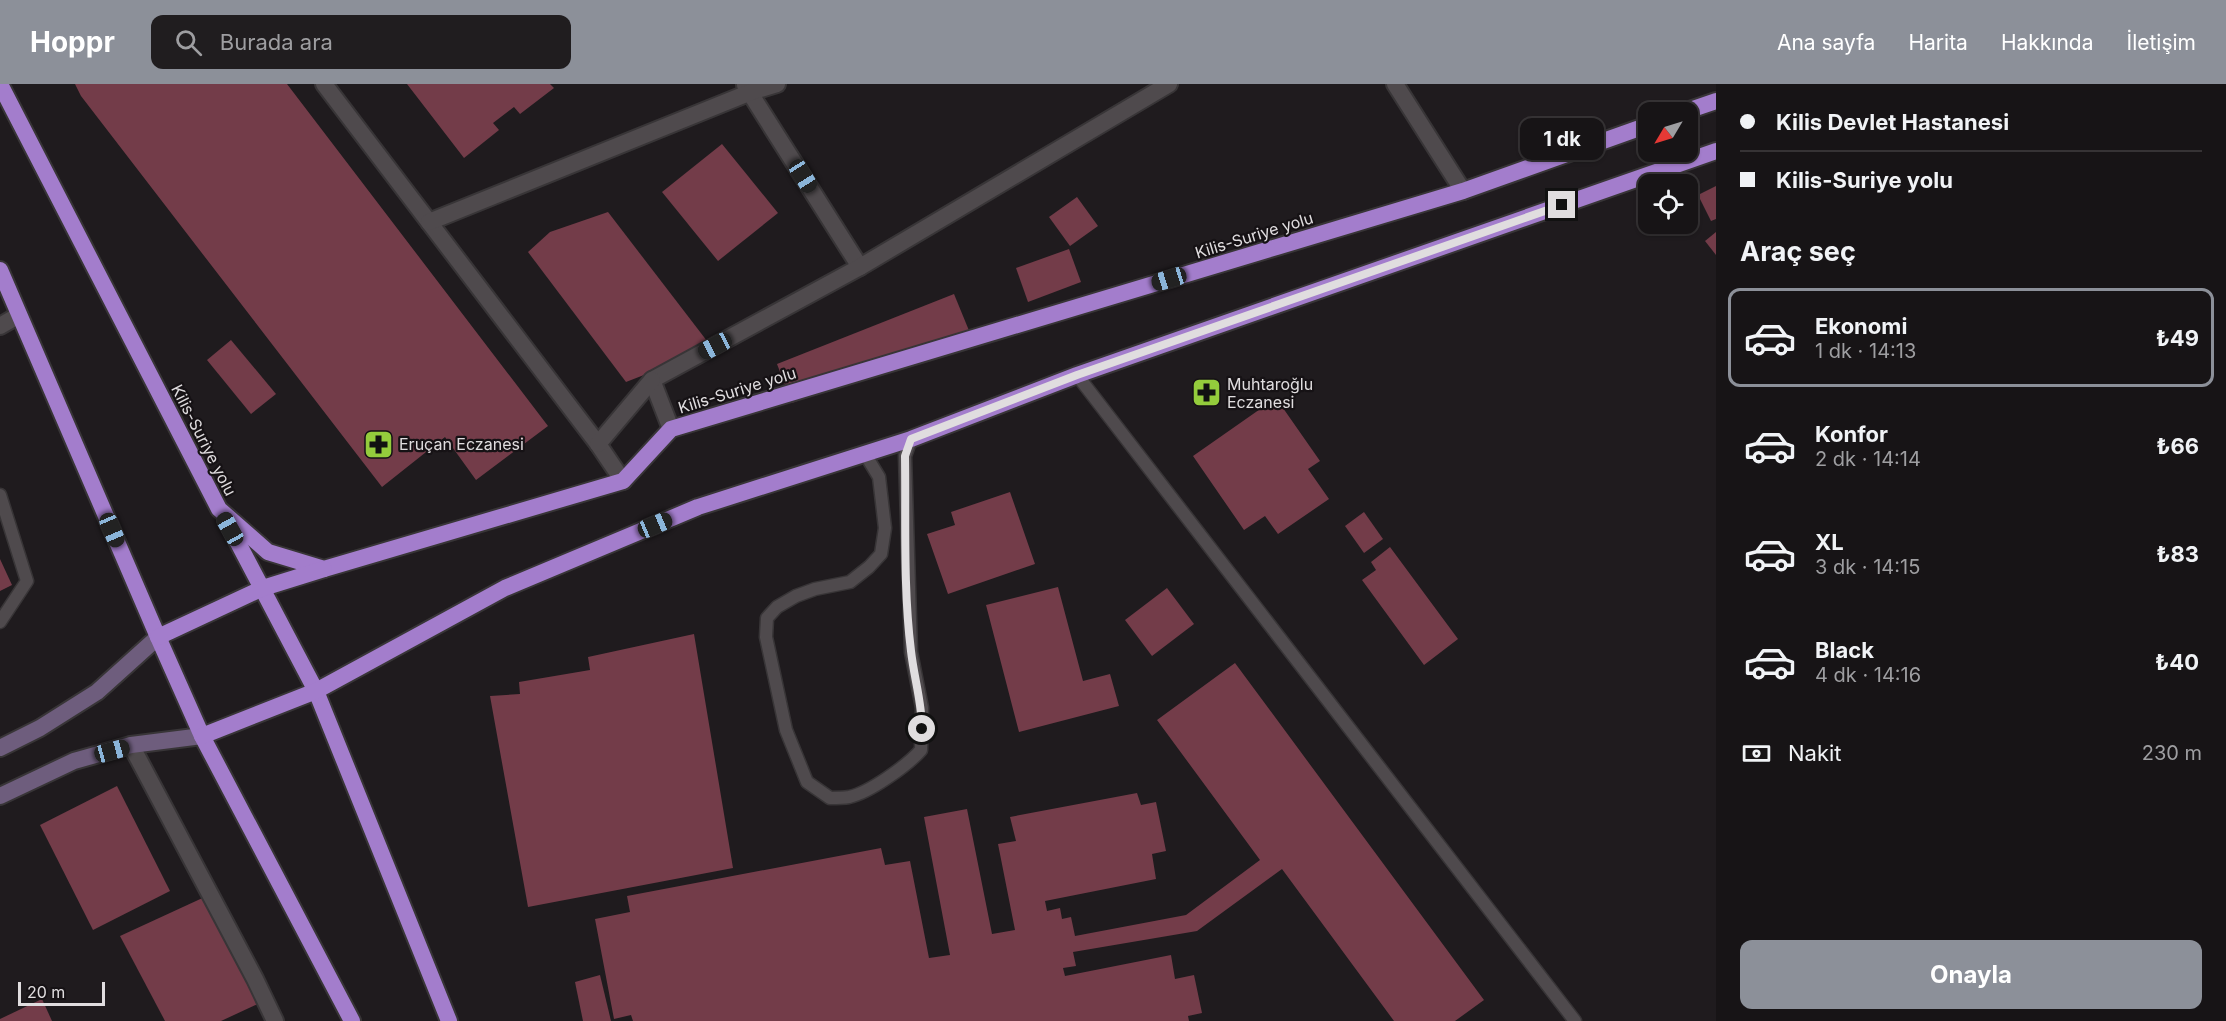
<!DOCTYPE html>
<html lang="tr">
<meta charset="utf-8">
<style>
body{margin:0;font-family:Inter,sans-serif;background:#201d1f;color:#f1f3f6;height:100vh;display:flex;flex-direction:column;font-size:22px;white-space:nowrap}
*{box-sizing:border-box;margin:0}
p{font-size:20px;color:#9e9ea1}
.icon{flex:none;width:33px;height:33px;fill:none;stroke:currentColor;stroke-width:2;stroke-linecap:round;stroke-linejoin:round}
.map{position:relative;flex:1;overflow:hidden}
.sheet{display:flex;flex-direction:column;background:#171416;width:510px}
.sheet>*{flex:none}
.hud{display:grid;align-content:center;height:132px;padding:0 24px;background:#171416}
.needle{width:39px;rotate:232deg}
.fabs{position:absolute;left:1638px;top:18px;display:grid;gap:12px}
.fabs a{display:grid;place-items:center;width:60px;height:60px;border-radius:12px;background:#171416;box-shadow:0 2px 4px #0004,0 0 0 2px #363335;font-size:30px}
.scale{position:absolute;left:18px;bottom:15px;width:87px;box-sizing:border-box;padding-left:6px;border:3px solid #e0dddf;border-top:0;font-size:16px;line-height:21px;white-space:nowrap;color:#e0dddf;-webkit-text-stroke:4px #161215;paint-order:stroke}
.end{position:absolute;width:27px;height:27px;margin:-14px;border:8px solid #e0dddf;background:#111;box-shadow:0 0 0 3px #111}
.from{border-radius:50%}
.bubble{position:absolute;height:42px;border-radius:12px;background:#171416;box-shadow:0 2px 4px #0004,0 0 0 2px #363335;font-size:20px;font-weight:700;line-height:42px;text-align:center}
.car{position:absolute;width:18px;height:36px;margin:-18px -9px;border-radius:8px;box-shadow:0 0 4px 2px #0007;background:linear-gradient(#222 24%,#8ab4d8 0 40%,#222 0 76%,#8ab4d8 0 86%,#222 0)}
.hud b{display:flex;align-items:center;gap:21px;height:57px;font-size:22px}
.hud b+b{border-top:2px solid #363335}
.hud i{width:15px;height:15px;background:#f1f3f6}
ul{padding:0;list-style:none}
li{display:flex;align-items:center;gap:18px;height:99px;margin:0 12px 9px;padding:0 12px;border:3px solid transparent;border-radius:12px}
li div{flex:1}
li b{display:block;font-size:22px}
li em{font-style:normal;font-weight:700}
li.on{border-color:#8c9099}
li>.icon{width:54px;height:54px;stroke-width:1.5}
h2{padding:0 24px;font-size:27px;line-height:72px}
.pay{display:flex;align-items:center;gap:15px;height:66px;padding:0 24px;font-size:22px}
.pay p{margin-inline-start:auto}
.action{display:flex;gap:12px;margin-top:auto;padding:12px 24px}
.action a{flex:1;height:69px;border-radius:12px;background:#8c9099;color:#fff;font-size:24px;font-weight:700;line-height:69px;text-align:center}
header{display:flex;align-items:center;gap:36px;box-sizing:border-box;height:84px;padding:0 30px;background:#8c9099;color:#fff}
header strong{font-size:28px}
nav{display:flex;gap:33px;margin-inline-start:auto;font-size:21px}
.search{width:420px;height:54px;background:#201d1f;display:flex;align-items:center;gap:15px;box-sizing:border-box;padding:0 21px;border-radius:12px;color:#9e9ea1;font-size:22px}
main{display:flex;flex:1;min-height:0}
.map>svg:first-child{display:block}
.building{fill:#733c49}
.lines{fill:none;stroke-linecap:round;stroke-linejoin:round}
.service-casing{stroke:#383537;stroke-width:15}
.minor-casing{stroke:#383537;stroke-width:20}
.secondary-casing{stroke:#383537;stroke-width:20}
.trunk-casing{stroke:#383537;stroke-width:20}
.service{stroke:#4f4a4d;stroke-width:12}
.minor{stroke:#4f4a4d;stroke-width:16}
.secondary{stroke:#6e5d7d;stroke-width:16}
.trunk{stroke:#a37dcc;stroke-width:16}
.route{stroke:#e0dddf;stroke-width:8}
.labels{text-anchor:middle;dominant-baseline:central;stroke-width:4.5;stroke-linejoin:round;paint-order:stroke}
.street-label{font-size:16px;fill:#e0dddf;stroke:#161215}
.poi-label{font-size:16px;fill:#e0dddf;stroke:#161215;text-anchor:start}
</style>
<header>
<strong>Hoppr</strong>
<div class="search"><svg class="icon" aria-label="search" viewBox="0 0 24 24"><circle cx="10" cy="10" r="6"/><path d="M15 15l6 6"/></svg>Burada ara</div>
<nav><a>Ana sayfa</a><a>Harita</a><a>Hakkında</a><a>İletişim</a></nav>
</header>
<main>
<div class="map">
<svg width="1716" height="937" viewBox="0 0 1716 937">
<rect width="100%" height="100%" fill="#1f1b1e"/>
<g class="building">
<path d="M75 0H287L548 342 476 396 445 353 382 403 81 12Z"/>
<path d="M407 0H550L554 4 520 30 514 23 493 39 499 46 464 74Z"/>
<path d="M722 60 778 129 718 177 662 108Z"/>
<path d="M1716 102V135L1711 137 1698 111Z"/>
<path d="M1077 113 1098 142 1070 162 1049 133Z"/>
<path d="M608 128 707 257 690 273 626 298 528 168 550 148Z"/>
<path d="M1716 148V171L1705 157Z"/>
<path d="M1069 165 1081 198 1028 218 1016 184Z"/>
<path d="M954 210 970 249 792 319 777 280Z"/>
<path d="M231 256 276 310 251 330 207 276Z"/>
<path d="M1276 314 1320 377 1308 385 1329 415 1278 450 1265 432 1244 446 1193 372Z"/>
<path d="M1010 408 1035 480 948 510 927 450 955 441 951 428Z"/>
<path d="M1364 428 1383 455 1364 469 1345 442Z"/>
<path d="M1390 463 1458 555 1424 581 1362 496 1376 486 1371 478Z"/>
<path d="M0 475 12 501 0 507Z"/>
<path d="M1058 503 1083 597 1110 590 1119 622 1019 648 986 521Z"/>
<path d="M1167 504 1194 540 1152 572 1125 536Z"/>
<path d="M694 550 733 784 528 823 490 612 520 610 519 598 590 586 588 573Z"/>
<path d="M1235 579 1484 916 1455 937H1394L1282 785 1197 847 1073 868 1076 882 1063 884 1065 892 1171 871 1175 895 1194 891 1202 929 1188 932 1189 937H633L631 931 614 935 595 835 630 828 627 812 881 764 885 781 910 777 929 874 950 871 924 733 967 725 992 850 1015 846 998 760 1016 757 1010 733 1137 709 1141 721 1156 718 1166 767 1152 770 1156 795 1045 817 1047 827 1060 824 1062 835 1071 833 1075 852 1186 831 1260 776 1157 636Z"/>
<path d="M117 702 170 807 93 846 40 741Z"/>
<path d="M209 811 260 919 221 937H165L120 852Z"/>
<path d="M600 891 611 937H583L575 898Z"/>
<path d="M42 915 52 937H0V935Z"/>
</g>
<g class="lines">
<defs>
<g id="service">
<path d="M1077 291 1575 937"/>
<path d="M865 370 879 393 885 444 881 470 869 483 850 498 815 505 796 512 777 523 767 534 766 553 786 646 807 698 830 714C836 714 843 714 849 713 869 709 908 681 921 666L922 624 911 568 905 372 911 355"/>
<path d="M0 411 27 497 0 538"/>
</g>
<g id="minor">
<path d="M324 0 598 360 623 397"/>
<path d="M1395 0 1463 107"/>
<path d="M745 1 860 183"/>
<path d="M429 138 751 8 777 0"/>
<path d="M0 242 19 231"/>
<path d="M671 345 652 296 860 183 1169 0"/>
<path d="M598 360 652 296"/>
<path d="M131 661 255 895 275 937"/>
</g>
<g id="secondary">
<path d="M0 664 40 644 97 608 158 553"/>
<path d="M0 712 74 677 131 661 202 652"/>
</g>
<g id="trunk">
<path d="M0 0 219 425 268 468 324 485 623 397 671 345 1463 107 1648 41"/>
<path d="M1684 28 1716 17"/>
<path d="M0 186 158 553 202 652 352 937"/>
<path d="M226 436 316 607 449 937"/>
<path d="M158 553 263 504 324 485"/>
<path d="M202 652 316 607 505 504 698 423 911 355 1077 291 1716 67"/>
</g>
</defs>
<use href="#service" class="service-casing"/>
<use href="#minor" class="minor-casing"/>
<use href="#secondary" class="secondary-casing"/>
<use href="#trunk" class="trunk-casing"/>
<use href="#service" class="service"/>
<use href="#minor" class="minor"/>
<use href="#secondary" class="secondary"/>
<use href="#trunk" class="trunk"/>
</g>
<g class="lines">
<path class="route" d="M922 645C922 618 914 594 911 567 903 503 906 437 905 372L911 355 1077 291 1562 121"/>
</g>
<defs>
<symbol id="pharmacy-square" viewBox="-11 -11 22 22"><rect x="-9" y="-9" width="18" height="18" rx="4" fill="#94cc3c" stroke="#161215"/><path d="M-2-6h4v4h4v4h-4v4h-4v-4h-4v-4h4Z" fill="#111"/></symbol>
</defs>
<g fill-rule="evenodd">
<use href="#pharmacy-square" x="1190" y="292" width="33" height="33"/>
<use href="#pharmacy-square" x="362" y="344" width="33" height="33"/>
</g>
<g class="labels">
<g class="street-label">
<text transform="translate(1254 151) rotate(-17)">Kilis-Suriye yolu</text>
<text transform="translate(737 306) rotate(-17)">Kilis-Suriye yolu</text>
<text transform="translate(204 356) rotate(63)">Kilis-Suriye yolu</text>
</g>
<g class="poi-label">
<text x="1227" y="300">Muhtaroğlu<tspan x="1227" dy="18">Eczanesi</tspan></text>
<text x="399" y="360">Eruçan Eczanesi</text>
</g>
</g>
</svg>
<div class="fabs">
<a><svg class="needle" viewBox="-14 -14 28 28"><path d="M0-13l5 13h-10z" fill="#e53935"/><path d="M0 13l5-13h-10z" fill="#9e9ea1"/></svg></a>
<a><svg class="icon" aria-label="locate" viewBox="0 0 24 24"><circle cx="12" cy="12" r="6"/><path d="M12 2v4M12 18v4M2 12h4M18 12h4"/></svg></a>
</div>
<div class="scale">20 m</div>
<i class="end from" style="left:922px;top:645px"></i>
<i class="end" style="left:1562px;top:121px"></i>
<div class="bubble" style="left:1520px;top:34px;width:84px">1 dk</div>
<i class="car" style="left:803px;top:92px;rotate:148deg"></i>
<i class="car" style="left:1169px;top:195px;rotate:253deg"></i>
<i class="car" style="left:715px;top:262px;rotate:242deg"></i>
<i class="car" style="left:655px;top:441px;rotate:67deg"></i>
<i class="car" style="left:230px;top:445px;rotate:331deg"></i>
<i class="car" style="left:112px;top:446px;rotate:157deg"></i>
<i class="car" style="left:112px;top:667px;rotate:75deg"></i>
</div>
<section class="sheet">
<div class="hud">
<b><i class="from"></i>Kilis Devlet Hastanesi</b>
<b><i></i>Kilis-Suriye yolu</b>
</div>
<h2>Araç seç</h2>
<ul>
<li class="on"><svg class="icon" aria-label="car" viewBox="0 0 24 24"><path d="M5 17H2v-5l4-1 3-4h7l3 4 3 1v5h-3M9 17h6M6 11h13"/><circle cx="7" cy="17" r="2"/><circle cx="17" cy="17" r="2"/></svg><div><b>Ekonomi</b><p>1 dk · 14:13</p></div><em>₺49</em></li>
<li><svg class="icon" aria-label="car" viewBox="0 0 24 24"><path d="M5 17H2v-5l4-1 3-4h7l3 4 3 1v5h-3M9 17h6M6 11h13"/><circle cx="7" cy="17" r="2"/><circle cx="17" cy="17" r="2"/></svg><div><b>Konfor</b><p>2 dk · 14:14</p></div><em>₺66</em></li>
<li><svg class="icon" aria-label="car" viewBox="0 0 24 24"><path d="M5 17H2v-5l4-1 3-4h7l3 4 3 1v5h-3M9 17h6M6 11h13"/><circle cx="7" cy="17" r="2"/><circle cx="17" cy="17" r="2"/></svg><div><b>XL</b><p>3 dk · 14:15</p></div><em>₺83</em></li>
<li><svg class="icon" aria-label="car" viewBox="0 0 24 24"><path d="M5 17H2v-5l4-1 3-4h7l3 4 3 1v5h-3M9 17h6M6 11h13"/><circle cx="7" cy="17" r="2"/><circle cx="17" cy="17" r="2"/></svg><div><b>Black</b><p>4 dk · 14:16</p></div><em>₺40</em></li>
</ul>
<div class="pay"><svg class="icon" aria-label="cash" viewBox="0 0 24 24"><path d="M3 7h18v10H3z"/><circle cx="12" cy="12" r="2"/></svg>Nakit<p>230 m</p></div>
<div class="action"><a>Onayla</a></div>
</section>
</main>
